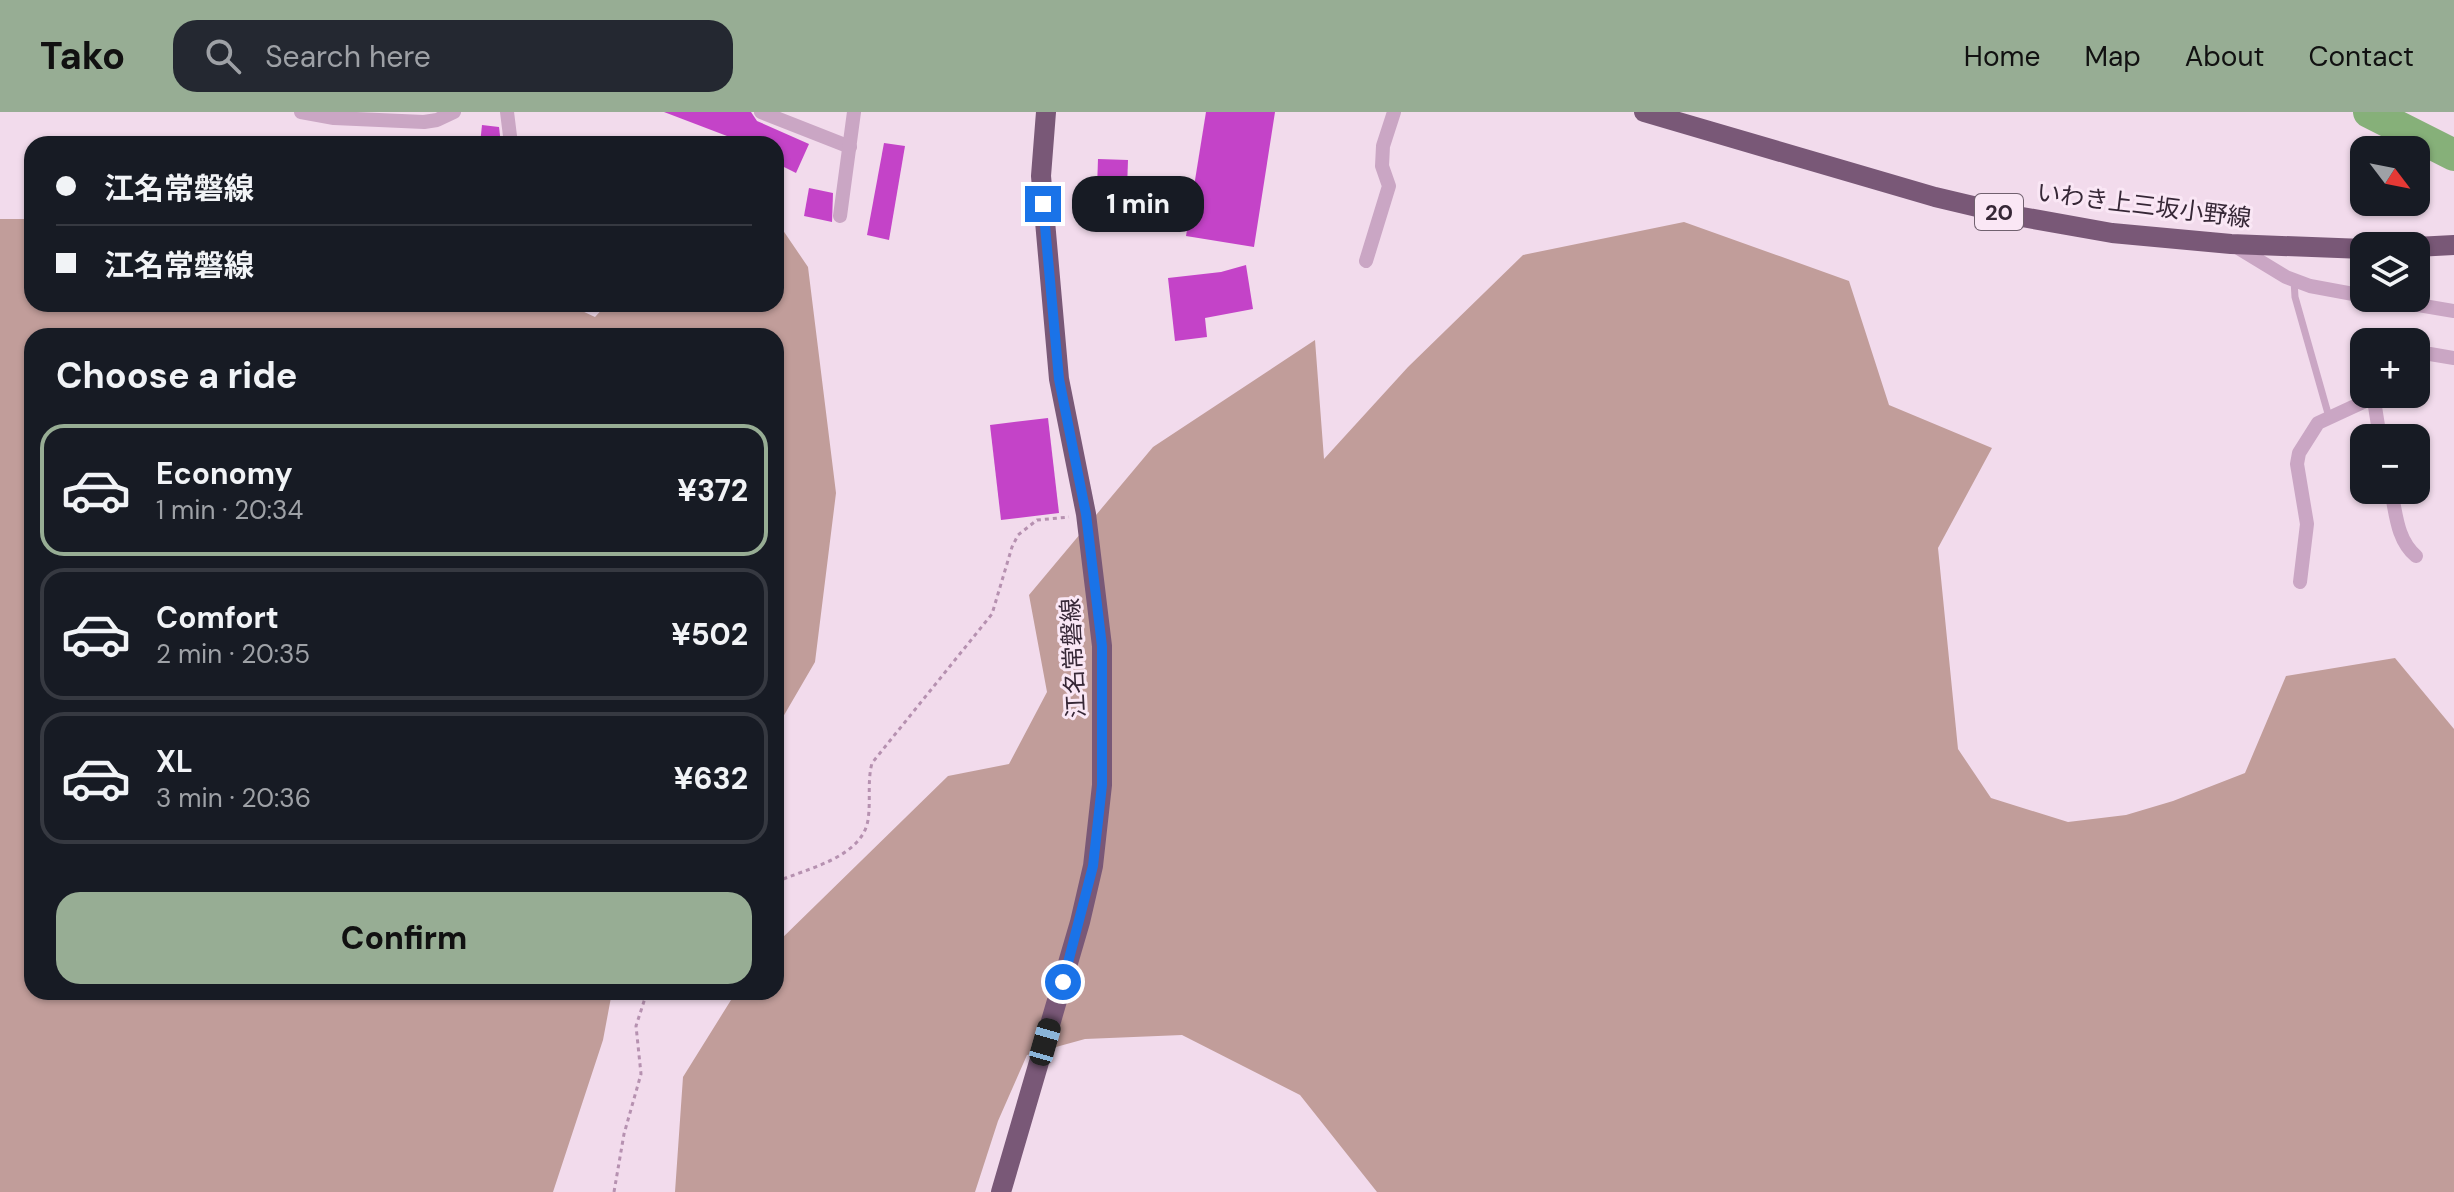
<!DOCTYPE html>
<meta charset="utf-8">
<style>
body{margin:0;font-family:"DM Sans","Noto Sans JP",sans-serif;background:#242831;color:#f1f3f6;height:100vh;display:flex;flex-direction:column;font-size:30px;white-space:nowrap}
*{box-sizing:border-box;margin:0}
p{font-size:26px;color:#9ea1a6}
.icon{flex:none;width:44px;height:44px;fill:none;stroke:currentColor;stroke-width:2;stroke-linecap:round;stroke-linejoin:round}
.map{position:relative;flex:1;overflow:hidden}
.side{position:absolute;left:24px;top:216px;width:760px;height:672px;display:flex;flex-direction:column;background:#171b24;border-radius:24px;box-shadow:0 2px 6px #0004}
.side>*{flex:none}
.guide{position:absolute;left:24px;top:24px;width:760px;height:176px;border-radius:24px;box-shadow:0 2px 6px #0004;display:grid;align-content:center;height:176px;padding:0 32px;background:#171b24}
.needle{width:52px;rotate:122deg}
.fabs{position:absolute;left:2350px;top:24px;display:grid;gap:16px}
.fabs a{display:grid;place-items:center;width:80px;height:80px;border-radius:16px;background:#171b24;box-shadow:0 2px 6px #0004;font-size:40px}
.end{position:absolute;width:36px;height:36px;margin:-18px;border:10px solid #1a73e8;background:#fff;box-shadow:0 0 0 4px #fff}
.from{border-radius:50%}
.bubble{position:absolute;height:56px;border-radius:24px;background:#171b24;box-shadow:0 2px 6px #0004;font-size:26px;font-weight:800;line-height:56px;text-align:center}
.car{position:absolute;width:24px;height:48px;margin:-24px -12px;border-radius:10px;box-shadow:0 0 6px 2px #0007;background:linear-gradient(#222 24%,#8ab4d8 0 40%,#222 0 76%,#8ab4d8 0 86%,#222 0)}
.guide b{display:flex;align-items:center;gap:28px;height:76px;font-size:30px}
.guide b+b{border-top:2px solid #363941}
.guide i{width:20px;height:20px;background:#f1f3f6}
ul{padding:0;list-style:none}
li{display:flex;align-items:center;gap:24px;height:132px;margin:0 16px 12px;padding:0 16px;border:4px solid #363941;border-radius:24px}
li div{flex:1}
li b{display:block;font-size:30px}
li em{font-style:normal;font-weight:800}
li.selected{border-color:#97ad94}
li>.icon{width:72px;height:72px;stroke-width:1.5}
h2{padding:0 32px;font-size:36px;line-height:96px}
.action{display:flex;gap:16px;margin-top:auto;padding:16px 32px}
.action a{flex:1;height:92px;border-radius:24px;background:#97ad94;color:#111;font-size:32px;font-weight:800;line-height:92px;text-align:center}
header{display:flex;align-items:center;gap:48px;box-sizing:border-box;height:112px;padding:0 40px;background:#97ad94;color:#111}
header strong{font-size:38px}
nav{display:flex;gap:44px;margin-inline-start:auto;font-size:28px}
.search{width:560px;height:72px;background:#242831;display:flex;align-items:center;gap:20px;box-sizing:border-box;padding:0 28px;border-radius:24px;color:#9ea1a6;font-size:30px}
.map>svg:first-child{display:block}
.green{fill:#c19d9a}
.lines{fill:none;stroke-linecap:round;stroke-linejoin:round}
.river{stroke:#86b079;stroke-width:32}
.building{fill:#c443c8}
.path{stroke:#b691b0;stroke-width:3;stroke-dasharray:4 4;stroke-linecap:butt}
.service{stroke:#caa6c4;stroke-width:7}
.minor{stroke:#caa6c4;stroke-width:14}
.primary{stroke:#795877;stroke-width:20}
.route{stroke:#1a73e8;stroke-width:10}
.labels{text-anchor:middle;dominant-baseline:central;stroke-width:6;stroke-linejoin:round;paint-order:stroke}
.shield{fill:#fae7f5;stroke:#71616f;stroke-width:2}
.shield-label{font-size:22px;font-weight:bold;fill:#362736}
.street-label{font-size:24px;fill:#362736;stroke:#fae7f5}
</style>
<header>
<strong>Tako</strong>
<div class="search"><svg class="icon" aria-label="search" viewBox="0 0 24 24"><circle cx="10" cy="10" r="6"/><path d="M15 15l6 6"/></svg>Search here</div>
<nav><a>Home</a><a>Map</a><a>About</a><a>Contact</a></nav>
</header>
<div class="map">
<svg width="2454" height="1080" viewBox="0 0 2454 1080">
<rect width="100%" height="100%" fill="#f2dbec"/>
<g class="green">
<path d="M0 107H32V192H567L595 205 607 192H776V108L808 155 836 381 815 550 776 617V224H32V880H612L603 928 553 1080H0Z"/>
<path d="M1684 110 1849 169 1889 293 1992 336 1938 436 1958 637 1991 686 2068 710 2126 703 2173 689 2245 661 2286 564 2395 546 2454 617V1080H1377L1300 983 1182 923 1085 927 1027 943 998 1009 975 1080H675L683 965 736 880H776V832L948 664 1009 652 1047 580 1029 483 1153 335 1315 228 1324 347 1408 255 1523 143Z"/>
</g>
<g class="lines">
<path class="river" d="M2369 0 2454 43"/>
</g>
<g class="building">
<path d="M664 0H751L757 9 809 32 796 61 776 51V32H748Z"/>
<path d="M1206 0H1275L1254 135 1186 124Z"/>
<path d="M482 13 499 15 501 32H480Z"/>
<path d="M884 31 905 34 889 128 867 123Z"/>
<path d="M1098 47 1128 48 1126 106H1096Z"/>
<path d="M809 76 833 81 832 110 804 104Z"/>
<path d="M1246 153 1253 197 1205 206 1207 225 1175 229 1168 166 1221 160Z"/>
<path d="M1048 306 1059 401 1001 408 990 313Z"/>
</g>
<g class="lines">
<g class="path">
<path d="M776 770C805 757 862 746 868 708 871 688 867 670 872 651L992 502 1012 435 1018 423 1037 408 1069 405"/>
<path d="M614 1080 624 1022 641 962 636 914 647 880"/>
</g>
<path class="service" d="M2294 168 2295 185 2329 305"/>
<g class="minor">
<path d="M301 0 334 6 424 10 437 8 454 0"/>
<path d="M507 0 511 32"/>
<path d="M761 0 850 35"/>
<path d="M840 104 854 0"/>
<path d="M2235 134 2286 165 2310 174 2364 184"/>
<path d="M1366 149 1389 74 1382 54 1383 34 1394 0"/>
<path d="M2377 186 2454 199"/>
<path d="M2416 244 2430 242 2454 246"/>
<path d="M2373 282 2380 326"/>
<path d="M2391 378C2396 402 2397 428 2416 444"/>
<path d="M2300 470 2307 412 2297 352 2299 341 2318 311 2372 286"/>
</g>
<g class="primary">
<path d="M1644 0 1935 85 2011 103 2112 121 2231 132 2364 137"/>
<path d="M2416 135 2454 133"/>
<path d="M1001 1080 1080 810 1093 754 1102 673V534L1086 402 1059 267 1041 64 1046 0"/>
</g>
</g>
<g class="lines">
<path class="route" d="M1043 92 1059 267 1086 402 1102 534V673L1093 754 1063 870"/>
</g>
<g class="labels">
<rect class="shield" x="1975" y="82" width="48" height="36" rx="6"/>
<g class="shield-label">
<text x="1999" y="100">20</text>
</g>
<g class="street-label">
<text transform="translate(2144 93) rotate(7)">いわき上三坂小野線</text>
<text transform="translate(1073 546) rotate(-93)">江名常磐線</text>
</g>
</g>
</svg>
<div class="fabs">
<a><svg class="needle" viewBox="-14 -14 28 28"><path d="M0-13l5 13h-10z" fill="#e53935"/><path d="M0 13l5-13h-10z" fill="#9ea1a6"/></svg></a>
<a><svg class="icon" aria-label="layers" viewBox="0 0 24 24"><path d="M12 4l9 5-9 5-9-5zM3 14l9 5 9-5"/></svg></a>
<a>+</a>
<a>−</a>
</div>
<i class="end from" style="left:1063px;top:870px"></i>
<i class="end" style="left:1043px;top:92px"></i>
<div class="bubble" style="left:1072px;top:64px;width:132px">1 min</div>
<i class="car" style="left:1045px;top:930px;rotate:16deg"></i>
<div class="guide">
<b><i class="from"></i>江名常磐線</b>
<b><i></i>江名常磐線</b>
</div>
<section class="side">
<h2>Choose a ride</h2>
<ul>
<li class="selected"><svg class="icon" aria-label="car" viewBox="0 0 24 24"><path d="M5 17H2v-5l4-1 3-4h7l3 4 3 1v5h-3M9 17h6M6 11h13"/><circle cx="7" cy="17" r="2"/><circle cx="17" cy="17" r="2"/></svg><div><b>Economy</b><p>1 min · 20:34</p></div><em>¥372</em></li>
<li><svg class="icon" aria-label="car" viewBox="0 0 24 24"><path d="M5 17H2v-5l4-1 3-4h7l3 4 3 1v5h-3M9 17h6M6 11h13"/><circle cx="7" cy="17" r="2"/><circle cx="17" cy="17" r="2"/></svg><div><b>Comfort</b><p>2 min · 20:35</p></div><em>¥502</em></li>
<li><svg class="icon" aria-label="car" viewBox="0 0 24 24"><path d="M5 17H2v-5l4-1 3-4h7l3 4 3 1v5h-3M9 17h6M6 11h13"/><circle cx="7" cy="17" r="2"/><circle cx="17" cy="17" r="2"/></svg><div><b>XL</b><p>3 min · 20:36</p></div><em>¥632</em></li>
</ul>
<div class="action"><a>Confirm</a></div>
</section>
</div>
